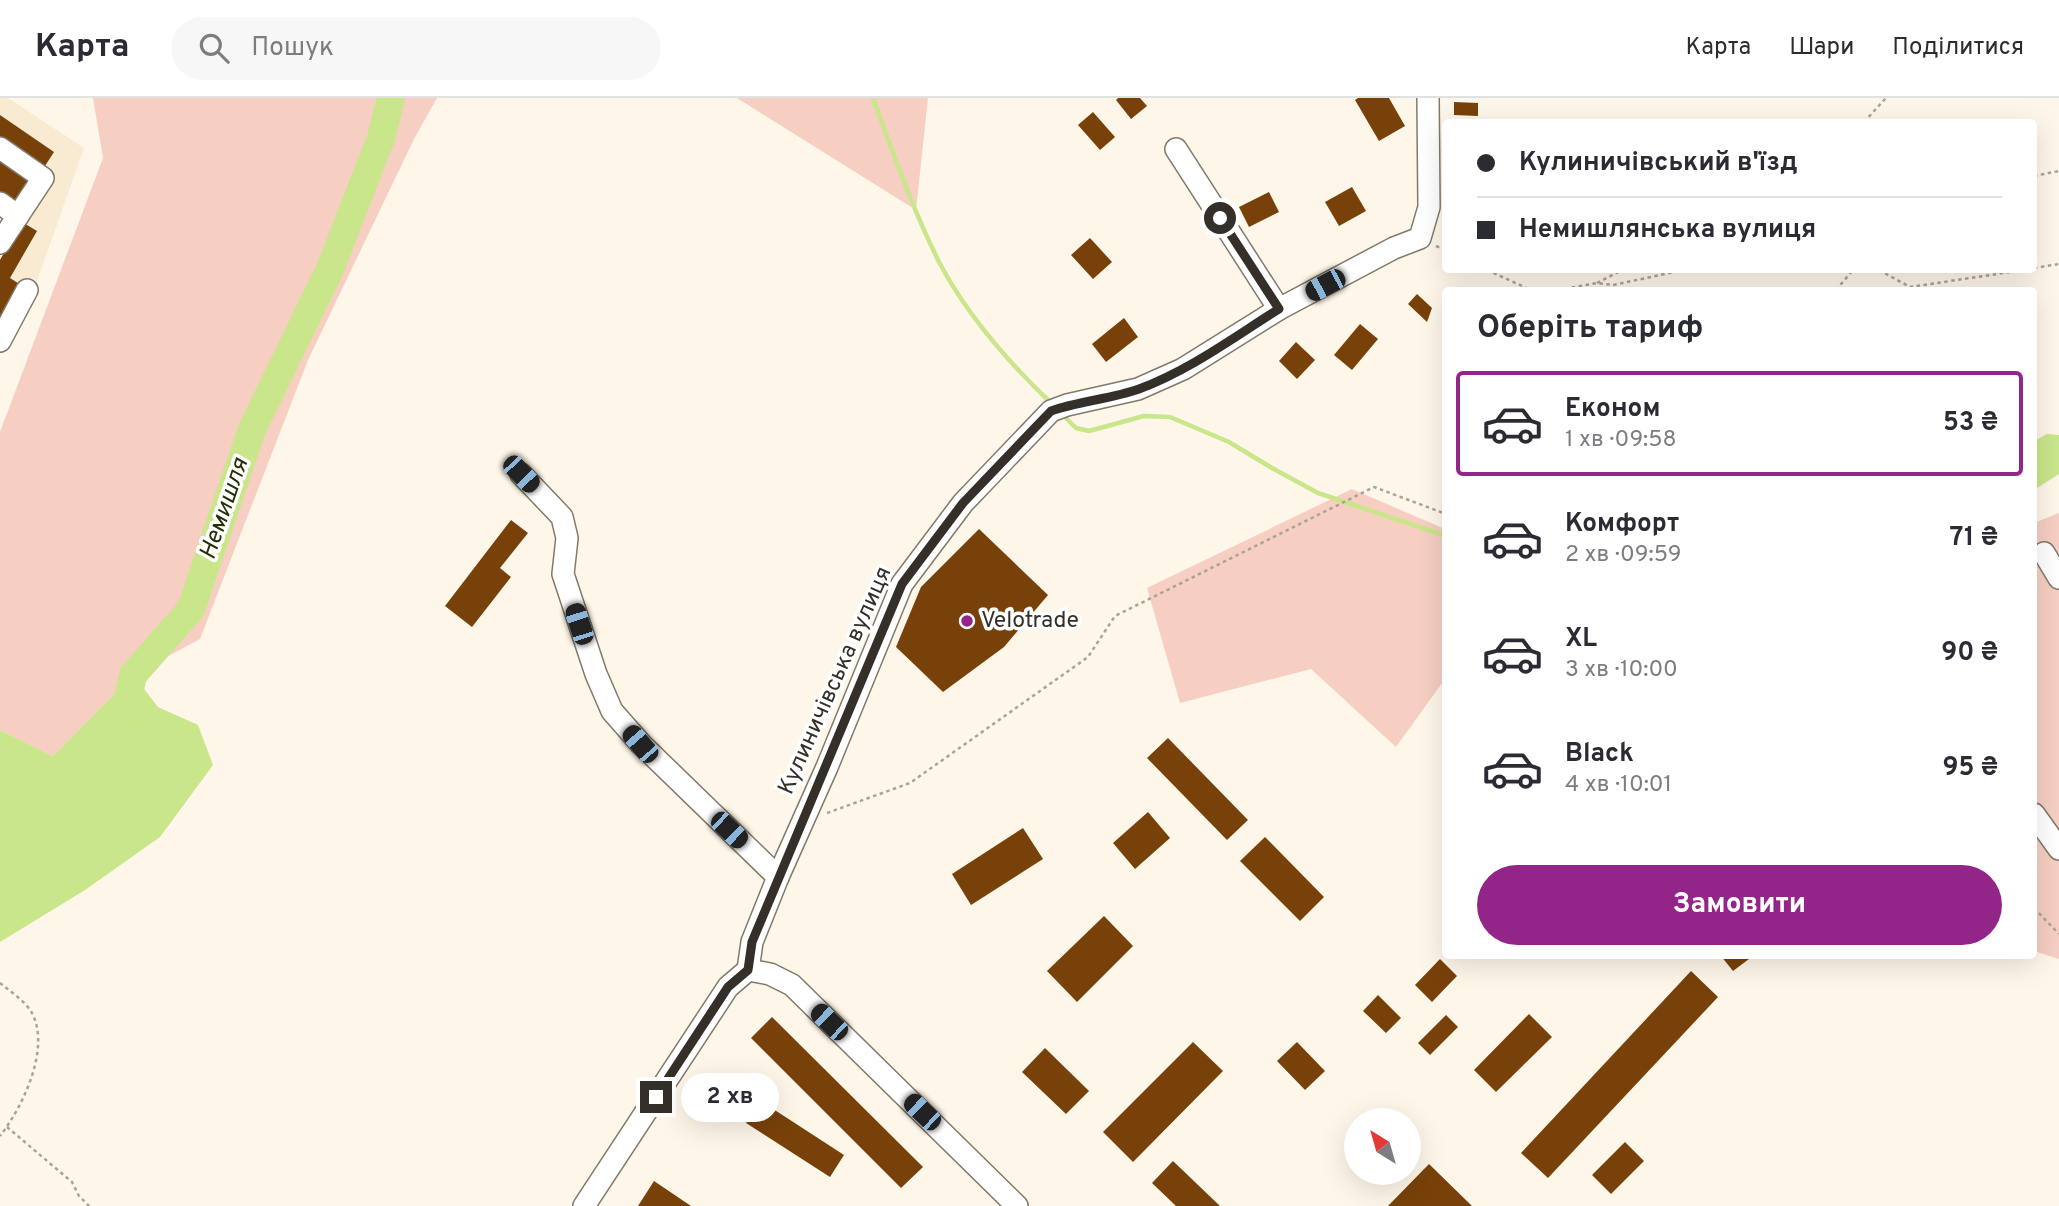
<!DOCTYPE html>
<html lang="uk">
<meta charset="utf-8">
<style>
body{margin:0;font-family:Overpass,sans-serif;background:#f7f7f7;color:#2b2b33;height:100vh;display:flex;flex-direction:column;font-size:26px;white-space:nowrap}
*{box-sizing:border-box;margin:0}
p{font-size:23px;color:#7c7c81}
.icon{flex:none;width:38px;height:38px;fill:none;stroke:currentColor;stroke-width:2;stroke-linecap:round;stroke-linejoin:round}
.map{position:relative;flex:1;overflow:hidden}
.side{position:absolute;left:1442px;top:189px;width:595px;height:672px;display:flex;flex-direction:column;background:#fff;border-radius:7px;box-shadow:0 7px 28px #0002}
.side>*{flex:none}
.guide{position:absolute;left:1442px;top:21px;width:595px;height:154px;border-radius:7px;box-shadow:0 7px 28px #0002;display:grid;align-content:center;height:154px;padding:0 35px;background:#fff}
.needle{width:46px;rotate:323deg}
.buttons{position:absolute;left:1344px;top:1010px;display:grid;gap:14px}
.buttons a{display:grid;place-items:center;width:77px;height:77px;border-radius:50%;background:#fff;box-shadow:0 7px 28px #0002;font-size:35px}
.end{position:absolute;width:32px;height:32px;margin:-16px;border:9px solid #343029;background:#fff;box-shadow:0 0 0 4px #fff}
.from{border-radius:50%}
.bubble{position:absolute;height:49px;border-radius:24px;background:#fff;box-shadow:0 7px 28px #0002;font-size:23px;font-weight:700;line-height:49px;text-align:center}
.car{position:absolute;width:21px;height:42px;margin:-21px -10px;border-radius:9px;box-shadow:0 0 5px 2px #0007;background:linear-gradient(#222 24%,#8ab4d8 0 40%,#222 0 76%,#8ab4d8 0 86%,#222 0)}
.guide b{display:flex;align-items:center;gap:24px;height:66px;font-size:26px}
.guide b+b{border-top:2px solid #e1e1e2}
.guide i{width:18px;height:18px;background:#2b2b33}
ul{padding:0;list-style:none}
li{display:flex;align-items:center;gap:21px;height:105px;margin:0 14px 10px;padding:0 21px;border:4px solid transparent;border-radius:7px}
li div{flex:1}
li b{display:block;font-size:26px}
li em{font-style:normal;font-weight:700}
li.current{border-color:#922587}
li>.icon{width:63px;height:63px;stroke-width:1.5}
h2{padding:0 35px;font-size:32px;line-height:84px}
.cta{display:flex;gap:14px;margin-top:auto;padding:14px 35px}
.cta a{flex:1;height:80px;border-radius:42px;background:#922587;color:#fff;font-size:28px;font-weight:700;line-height:80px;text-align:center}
header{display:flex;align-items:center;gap:42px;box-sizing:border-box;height:98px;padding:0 35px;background:#fff;border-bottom:2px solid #e1e1e2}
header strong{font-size:33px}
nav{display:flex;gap:38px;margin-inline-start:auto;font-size:24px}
.search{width:490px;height:63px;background:#f7f7f7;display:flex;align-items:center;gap:18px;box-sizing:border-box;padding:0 24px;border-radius:38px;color:#7c7c81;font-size:26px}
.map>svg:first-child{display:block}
.built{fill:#f9ead2}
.green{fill:#f6cec2}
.water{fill:#c9e68a}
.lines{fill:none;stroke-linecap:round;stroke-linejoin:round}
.stream{stroke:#c9e68a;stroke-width:4.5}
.river{stroke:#c9e68a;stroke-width:28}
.building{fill:#784109}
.minor-casing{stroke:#82796a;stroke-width:24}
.path{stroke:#aaa398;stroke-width:2.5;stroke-dasharray:3.5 3.5;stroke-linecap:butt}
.minor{stroke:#fff;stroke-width:21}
.route{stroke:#343029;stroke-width:9}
.poi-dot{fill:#922587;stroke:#fff;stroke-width:2.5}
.labels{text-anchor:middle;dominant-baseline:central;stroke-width:7;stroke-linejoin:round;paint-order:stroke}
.poi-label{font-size:23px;fill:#343029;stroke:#fff;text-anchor:start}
.street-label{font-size:23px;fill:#343029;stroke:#fff}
.water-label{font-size:24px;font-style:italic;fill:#253009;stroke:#fff}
</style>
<header>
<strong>Карта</strong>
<div class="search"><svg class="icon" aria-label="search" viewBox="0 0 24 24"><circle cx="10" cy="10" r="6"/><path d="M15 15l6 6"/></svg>Пошук</div>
<nav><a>Карта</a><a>Шари</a><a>Поділитися</a></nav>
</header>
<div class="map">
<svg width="2059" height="1108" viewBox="0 0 2059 1108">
<rect width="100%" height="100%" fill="#fef6e8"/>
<path class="built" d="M0 0H8L84 50 32 197 0 254Z"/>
<g class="green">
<path d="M93 0H437L414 41 308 262 200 541 133 577 53 658 0 632V334L103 60Z"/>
<path d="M737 0H928L916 112Z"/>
<path d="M1352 391 1445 431V581L1396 649 1311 571 1180 605 1147 490Z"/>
<path d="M2059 415V861L2034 853V425Z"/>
</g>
<g class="water">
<path d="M2047 336 2059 337V376L2034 392V343Z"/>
<path d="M133 577 158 609 198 627 213 667 160 739 85 792 0 844V632L53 658Z"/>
</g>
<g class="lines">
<g class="stream">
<path d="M873 0C893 55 913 112 939 164 967 217 1009 265 1052 306"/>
<path d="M1061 315 1076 330 1089 333 1144 318 1170 319 1229 344 1272 370 1318 395 1446 438"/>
</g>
<path class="river" d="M125 615 133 577 191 511 252 331 330 171 381 40 391 0"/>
</g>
<g class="building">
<path d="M1118 0H1140L1147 8 1131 21 1116 2Z"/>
<path d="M1358 0H1389L1405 28 1379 43 1355 2Z"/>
<path d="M1454 4 1478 5V18L1454 17Z"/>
<path d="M1093 14 1115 39 1100 52 1078 27Z"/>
<path d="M0 17 54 54 43 71 0 41Z"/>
<path d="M0 58 34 82 17 107 0 95Z"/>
<path d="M1352 89 1366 113 1339 128 1325 104Z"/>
<path d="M1269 94 1279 114 1249 129 1239 109Z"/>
<path d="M22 124 37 133 10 180 21 187 0 223V162Z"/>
<path d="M1090 140 1112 164 1093 181 1071 157Z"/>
<path d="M1417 196 1432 210 1427 224 1408 206Z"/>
<path d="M1124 220 1138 239 1106 264 1092 246Z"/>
<path d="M1360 226 1378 241 1352 272 1334 257Z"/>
<path d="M1296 244 1315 262 1297 281 1279 263Z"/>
<path d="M511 422 528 435 500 470 511 479 472 529 445 508Z"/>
<path d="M979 431 1048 497 1004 549 943 594 896 549 921 489Z"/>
<path d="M1168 640 1248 722 1227 742 1147 660Z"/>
<path d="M1148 714 1170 740 1135 771 1113 745Z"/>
<path d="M1023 730 1043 761 971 807 952 776Z"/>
<path d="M1265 739 1324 799 1300 823 1240 763Z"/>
<path d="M1104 818 1133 848 1077 904 1047 873Z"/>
<path d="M1721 858H1753L1733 873Z"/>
<path d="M1440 861 1457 878 1432 904 1415 887Z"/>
<path d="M1691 873 1718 899 1548 1080 1521 1055Z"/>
<path d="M1378 897 1401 920 1386 935 1363 913Z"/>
<path d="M1529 916 1552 939 1496 994 1474 972Z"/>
<path d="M1446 917 1458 929 1430 957 1418 945Z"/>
<path d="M772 919 923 1069 901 1090 751 940Z"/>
<path d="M1193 944 1223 973 1133 1064 1103 1034Z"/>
<path d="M1297 944 1325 973 1305 992 1277 963Z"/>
<path d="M1045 950 1089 993 1066 1016 1022 974Z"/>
<path d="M761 1003 844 1057 830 1079 746 1025Z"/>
<path d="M1625 1044 1644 1063 1611 1096 1592 1077Z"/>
<path d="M1173 1063 1220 1108H1176L1152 1085Z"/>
<path d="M1429 1066 1472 1108H1388Z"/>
<path d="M654 1083 691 1108H638Z"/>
</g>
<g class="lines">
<defs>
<g id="minor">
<path d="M0 50 43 80 0 145"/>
<path d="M1176 51 1279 211"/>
<path d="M0 105 18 118"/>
<path d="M0 243 27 192"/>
<path d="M521 376 562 419 567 440 563 476 596 576 612 613 641 646 778 779"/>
<path d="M2044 455 2059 480"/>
<path d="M2034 716 2059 751"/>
<path d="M748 872 752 844 778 779 827 669 902 486 963 405 1051 313 1067 307 1138 291 1183 271 1279 211 1394 150 1420 140 1429 109 1428 0"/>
<path d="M748 872 770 876 792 887 1017 1108"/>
<path d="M584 1108 728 889 748 872"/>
</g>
</defs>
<use href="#minor" class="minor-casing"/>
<g class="path">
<path d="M1864 24 1886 0"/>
<path d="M2034 78 2059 73"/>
<path d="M1436 148 1446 152"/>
<path d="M2034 170 2059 166"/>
<path d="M1487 172 1531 192"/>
<path d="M1879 172 1910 189 2024 172"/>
<path d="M1597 185 1622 172"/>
<path d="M1558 192 1597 185 1613 187 1684 172"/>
<path d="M1836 192 1853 172"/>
<path d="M827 715 910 685 1088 559 1115 518 1374 389 1446 416"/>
<path d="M2034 810 2059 836"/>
<path d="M0 885C11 894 25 903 32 915 51 951 22 1010 0 1038"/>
<path d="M7 1029 72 1084 79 1098 89 1108"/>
</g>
<use href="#minor" class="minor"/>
</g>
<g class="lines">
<path class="route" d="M656 999 728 889 748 872 752 844 902 486 963 405 1051 313C1079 303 1111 301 1139 291 1190 272 1234 239 1279 211L1220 120"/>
</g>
<circle class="poi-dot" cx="967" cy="523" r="7"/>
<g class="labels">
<g class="poi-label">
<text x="981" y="523">Velotrade</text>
</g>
<g class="street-label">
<text transform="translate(836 583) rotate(-66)">Кулиничівська вулиця</text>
</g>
<g class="water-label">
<text transform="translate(225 411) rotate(-71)">Немишля</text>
</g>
</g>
</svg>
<div class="buttons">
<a><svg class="needle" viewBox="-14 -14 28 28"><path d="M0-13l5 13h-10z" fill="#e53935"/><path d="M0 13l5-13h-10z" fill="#7c7c81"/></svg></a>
</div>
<i class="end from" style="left:1220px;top:120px"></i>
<i class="end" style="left:656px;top:999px"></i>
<div class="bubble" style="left:681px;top:975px;width:98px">2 хв</div>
<i class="car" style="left:1325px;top:187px;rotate:242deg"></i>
<i class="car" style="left:521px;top:376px;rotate:136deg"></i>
<i class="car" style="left:579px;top:526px;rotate:342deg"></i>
<i class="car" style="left:640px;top:646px;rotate:319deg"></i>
<i class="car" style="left:729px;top:732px;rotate:134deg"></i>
<i class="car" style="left:829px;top:924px;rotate:314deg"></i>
<i class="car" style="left:922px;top:1014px;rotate:314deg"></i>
<div class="guide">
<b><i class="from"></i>Кулиничівський в'їзд</b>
<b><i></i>Немишлянська вулиця</b>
</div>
<section class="side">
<h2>Оберіть тариф</h2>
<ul>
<li class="current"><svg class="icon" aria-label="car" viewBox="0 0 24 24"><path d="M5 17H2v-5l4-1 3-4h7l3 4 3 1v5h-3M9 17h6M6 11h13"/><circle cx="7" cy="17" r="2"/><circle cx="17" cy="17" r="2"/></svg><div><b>Економ</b><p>1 хв · 09:58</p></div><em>53 ₴</em></li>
<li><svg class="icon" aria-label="car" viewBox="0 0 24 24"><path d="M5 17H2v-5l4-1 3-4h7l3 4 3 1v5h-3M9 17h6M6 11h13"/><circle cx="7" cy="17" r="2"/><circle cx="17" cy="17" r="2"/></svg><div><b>Комфорт</b><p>2 хв · 09:59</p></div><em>71 ₴</em></li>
<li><svg class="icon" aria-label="car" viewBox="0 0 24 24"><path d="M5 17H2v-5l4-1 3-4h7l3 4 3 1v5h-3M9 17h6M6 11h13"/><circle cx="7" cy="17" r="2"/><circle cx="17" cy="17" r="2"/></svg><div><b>XL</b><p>3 хв · 10:00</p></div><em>90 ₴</em></li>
<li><svg class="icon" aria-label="car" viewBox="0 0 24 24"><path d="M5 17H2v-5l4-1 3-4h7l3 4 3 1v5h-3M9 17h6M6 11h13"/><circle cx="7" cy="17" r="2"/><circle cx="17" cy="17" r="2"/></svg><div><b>Black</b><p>4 хв · 10:01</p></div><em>95 ₴</em></li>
</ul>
<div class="cta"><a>Замовити</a></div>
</section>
</div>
